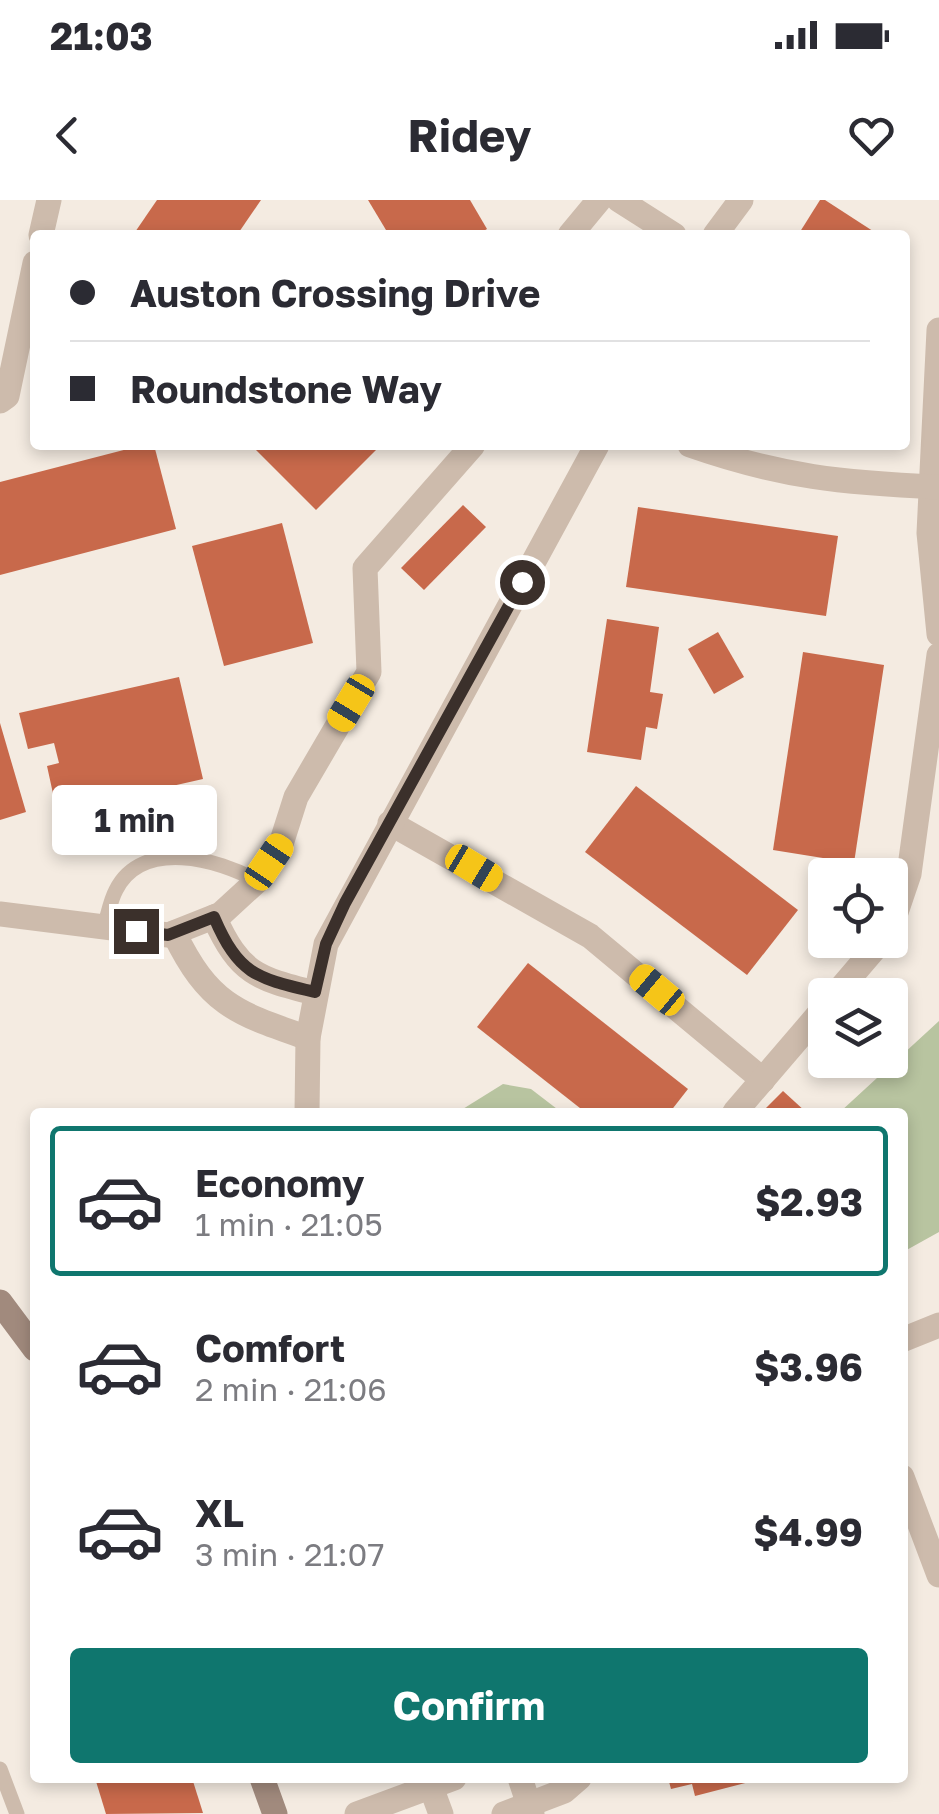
<!DOCTYPE html>
<meta charset="utf-8">
<style>
body{margin:0;font-family:"Golos Text",sans-serif;background:#f2f2f3;color:#2b2b33;height:100vh;display:flex;flex-direction:column;font-size:38px;white-space:nowrap}
*{box-sizing:border-box;margin:0}
p{font-size:32px;color:#7c7c81}
.icon{flex:none;width:55px;height:55px;fill:none;stroke:currentColor;stroke-width:2;stroke-linecap:round;stroke-linejoin:round}
.map{position:relative;flex:1;overflow:hidden}
.side{position:absolute;left:30px;top:908px;width:878px;height:675px;display:flex;flex-direction:column;background:#fff;border-radius:10px;box-shadow:0 5px 15px #0003}
.side>*{flex:none}
.top-card{position:absolute;left:30px;top:30px;width:880px;height:220px;border-radius:10px;box-shadow:0 5px 15px #0003;display:grid;align-content:center;height:220px;padding:0 40px;background:#fff}
.controls{position:absolute;left:808px;top:658px;display:grid;gap:20px}
.controls a{display:grid;place-items:center;width:100px;height:100px;border-radius:10px;background:#fff;box-shadow:0 5px 15px #0003;font-size:50px}
.end{position:absolute;width:45px;height:45px;margin:-22px;border:12px solid #3b302b;background:#fff;box-shadow:0 0 0 5px #fff}
.from{border-radius:50%}
.bubble{position:absolute;height:70px;border-radius:10px;background:#fff;box-shadow:0 5px 15px #0003;font-size:32px;font-weight:700;line-height:70px;text-align:center}
.car{position:absolute;width:30px;height:60px;margin:-30px -15px;border-radius:12px;box-shadow:0 0 8px 2px #0007;background:linear-gradient(#f5c518 24%,#345 0 40%,#f5c518 0 76%,#345 0 86%,#f5c518 0)}
.top-card b{display:flex;align-items:center;gap:35px;height:95px;font-size:38px}
.top-card b+b{border-top:2px solid #e1e1e2}
.top-card i{width:25px;height:25px;background:#2b2b33}
ul{padding:18px 0 0;list-style:none}
li{display:flex;align-items:center;gap:30px;height:150px;margin:0 20px 15px;padding:0 20px;border:5px solid transparent;border-radius:10px}
li div{flex:1}
li b{display:block;font-size:38px}
li em{font-style:normal;font-weight:700}
li.on{border-color:#0f766e}
li>.icon{width:90px;height:90px;stroke-width:1.5}
.button{display:flex;gap:20px;margin-top:auto;padding:20px 40px}
.button a{flex:1;height:115px;border-radius:10px;background:#0f766e;color:#fff;font-size:40px;font-weight:700;line-height:115px;text-align:center}
.status{display:flex;justify-content:space-between;align-items:center;height:70px;padding:0 50px;background:#fff;direction:ltr}
.status svg{height:28px;fill:currentColor}
header{display:flex;justify-content:space-between;align-items:center;height:130px;padding:0 40px;background:#fff;font-size:45px;font-weight:700}
.map>svg:first-child{display:block}
.green{fill:#b8c4a0}
.building{fill:#c8694b}
.lines{fill:none;stroke-linecap:round;stroke-linejoin:round}
.service{stroke:#cdbbac;stroke-width:15}
.minor{stroke:#cdbbac;stroke-width:25}
.secondary{stroke:#a18a7d;stroke-width:25}
.route{stroke:#3b302b;stroke-width:12}
</style>
<div class="status"><b>21:03</b><svg viewBox="0 0 49 12"><path d="M0 12V9h3v3zM5 12V6h3v6zM10 12V3h3v9zM15 12V0h3v12zM26 1h20v11H26zM47 4h2v5h-2z"/></svg></div>
<header><svg class="icon" aria-label="back" viewBox="0 0 24 24"><path d="M15 5l-7 7 7 7"/></svg>Ridey<svg class="icon" aria-label="heart" viewBox="0 0 24 24"><path d="M12 20l-8-8c-3-5 5-10 8-4 3-6 11-1 8 4z"/></svg></header>
<div class="map">
<svg width="939" height="1614" viewBox="0 0 939 1614">
<rect width="100%" height="100%" fill="#f4ebe1"/>
<g class="green">
<path d="M939 821V1032L903 1052 902 912H840Z"/>
<path d="M503 884 531 889 561 912H458Z"/>
</g>
<g class="building">
<path d="M157 0H261L237 35H133Z"/>
<path d="M368 0H470L487 29 477 35H389Z"/>
<path d="M820 0H825L879 35H798Z"/>
<path d="M143 245H154L176 329 0 375V282Z"/>
<path d="M251 245H381L316 310Z"/>
<path d="M463 305 486 327 424 390 401 368Z"/>
<path d="M638 307 838 336 826 416 626 387Z"/>
<path d="M282 323 313 443 224 466 192 346Z"/>
<path d="M607 419 659 427 650 492 663 494 657 529 646 527 641 560 587 552Z"/>
<path d="M718 432 744 477 714 494 688 449Z"/>
<path d="M803 452 884 465 854 663 773 650Z"/>
<path d="M179 477 203 579 57 612 47 566 59 563 54 543 28 549 19 513Z"/>
<path d="M0 523 26 612 0 620Z"/>
<path d="M636 586 798 710 747 775 585 652Z"/>
<path d="M528 763 688 889 670 912H585L477 827Z"/>
<path d="M783 891 806 912H762Z"/>
<path d="M95 1578H192L203 1613 106 1614Z"/>
<path d="M668 1578H752L753 1581 695 1596 692 1584 671 1589Z"/>
</g>
<g class="lines">
<g class="service">
<path d="M104 727C108 715 110 701 116 690 142 638 219 659 257 681"/>
<path d="M0 1569 17 1614"/>
</g>
<g class="minor">
<path d="M619 0 674 35"/>
<path d="M41 35 49 0"/>
<path d="M570 35 599 0"/>
<path d="M715 35 741 0"/>
<path d="M939 130 929 333 939 434"/>
<path d="M0 201 7 196 35 63"/>
<path d="M690 245C781 277 844 283 939 287"/>
<path d="M390 623 590 736 763 880"/>
<path d="M0 714 168 735 221 714 257 681 281 644 296 597 369 472 365 368 473 245"/>
<path d="M214 717C240 774 256 778 315 793"/>
<path d="M890 730 909 674 939 455"/>
<path d="M174 733C209 805 236 813 308 838"/>
<path d="M835 795 882 740"/>
<path d="M307 912 308 838 326 744 597 245"/>
<path d="M735 912 825 807"/>
<path d="M902 1140 939 1125"/>
<path d="M902 1277 939 1375"/>
<path d="M520 1578 532 1614"/>
<path d="M431 1587 441 1614"/>
<path d="M357 1614 454 1578"/>
<path d="M504 1614 564 1591 579 1578"/>
</g>
<g class="secondary">
<path d="M0 1102 35 1149"/>
<path d="M262 1578 275 1614"/>
</g>
</g>
<g class="lines">
<path class="route" d="M136 731 168 735 214 717C239 775 256 778 315 792L326 744 345 703 522 382"/>
</g>
</svg>
<div class="controls">
<a><svg class="icon" aria-label="locate" viewBox="0 0 24 24"><circle cx="12" cy="12" r="6"/><path d="M12 2v4M12 18v4M2 12h4M18 12h4"/></svg></a>
<a><svg class="icon" aria-label="layers" viewBox="0 0 24 24"><path d="M12 4l9 5-9 5-9-5zM3 14l9 5 9-5"/></svg></a>
</div>
<i class="end from" style="left:522px;top:382px"></i>
<i class="end" style="left:136px;top:731px"></i>
<div class="bubble" style="left:52px;top:585px;width:165px">1 min</div>
<i class="car" style="left:351px;top:503px;rotate:211deg"></i>
<i class="car" style="left:269px;top:662px;rotate:34deg"></i>
<i class="car" style="left:474px;top:668px;rotate:121deg"></i>
<i class="car" style="left:657px;top:790px;rotate:310deg"></i>
<div class="top-card">
<b><i class="from"></i>Auston Crossing Drive</b>
<b><i></i>Roundstone Way</b>
</div>
<section class="side">
<ul>
<li class="on"><svg class="icon" aria-label="car" viewBox="0 0 24 24"><path d="M5 17H2v-5l4-1 3-4h7l3 4 3 1v5h-3M9 17h6M6 11h13"/><circle cx="7" cy="17" r="2"/><circle cx="17" cy="17" r="2"/></svg><div><b>Economy</b><p>1 min · 21:05</p></div><em>$2.93</em></li>
<li><svg class="icon" aria-label="car" viewBox="0 0 24 24"><path d="M5 17H2v-5l4-1 3-4h7l3 4 3 1v5h-3M9 17h6M6 11h13"/><circle cx="7" cy="17" r="2"/><circle cx="17" cy="17" r="2"/></svg><div><b>Comfort</b><p>2 min · 21:06</p></div><em>$3.96</em></li>
<li><svg class="icon" aria-label="car" viewBox="0 0 24 24"><path d="M5 17H2v-5l4-1 3-4h7l3 4 3 1v5h-3M9 17h6M6 11h13"/><circle cx="7" cy="17" r="2"/><circle cx="17" cy="17" r="2"/></svg><div><b>XL</b><p>3 min · 21:07</p></div><em>$4.99</em></li>
</ul>
<div class="button"><a>Confirm</a></div>
</section>
</div>
